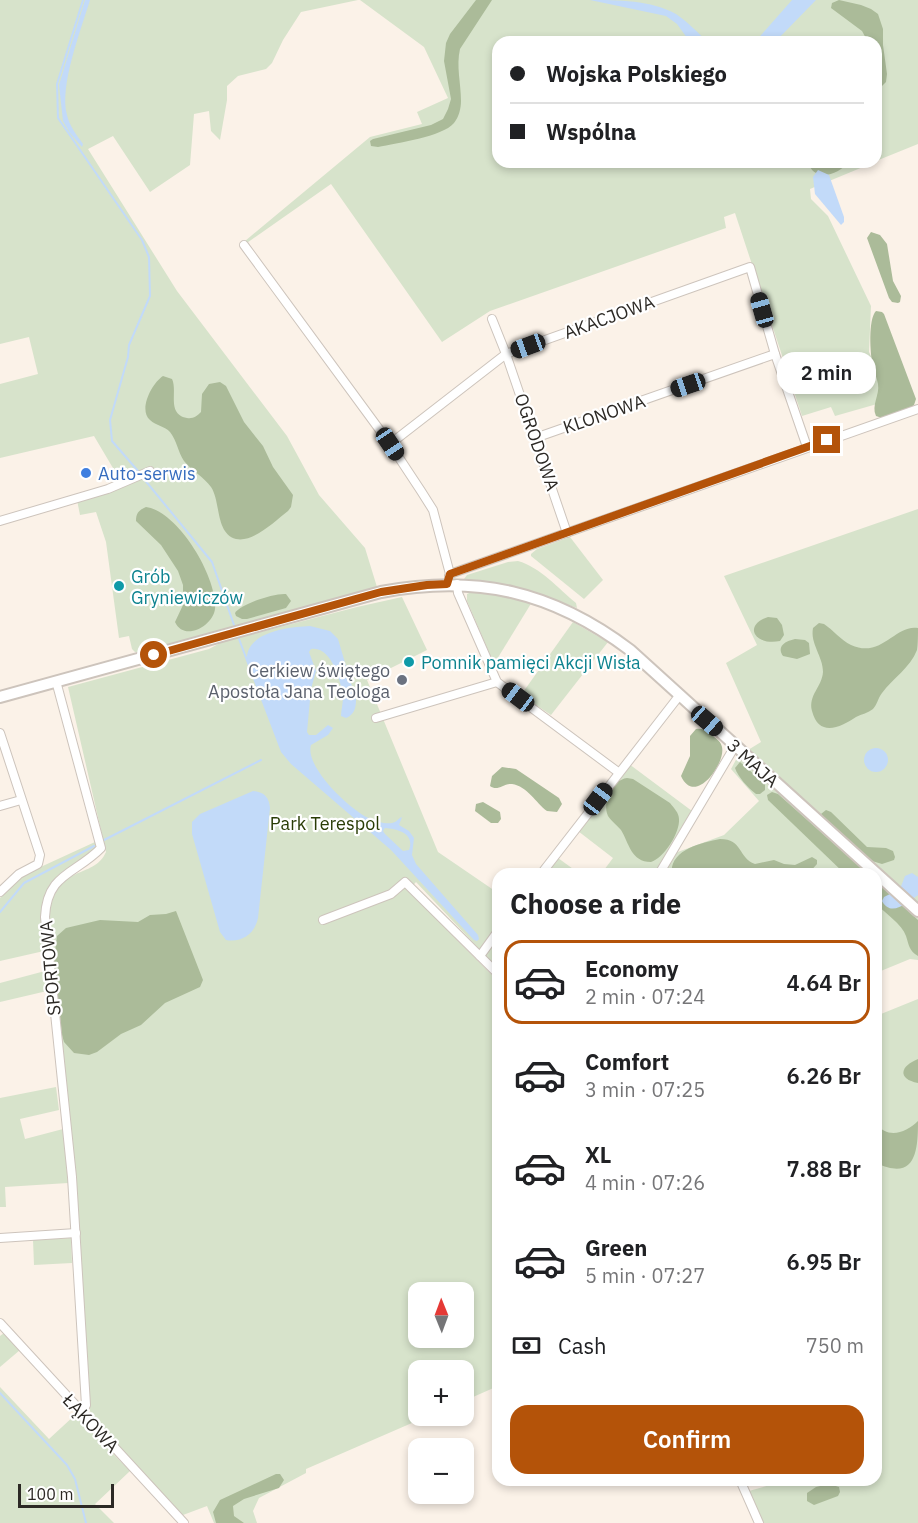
<!DOCTYPE html>
<meta charset="utf-8">
<style>
body{margin:0;font-family:"IBM Plex Sans",sans-serif;background:#f6f6f6;color:#202124;height:100vh;display:flex;flex-direction:column;font-size:22px;white-space:nowrap}
*{box-sizing:border-box;margin:0}
p{font-size:20px;color:#757577}
.icon{flex:none;width:33px;height:33px;fill:none;stroke:currentColor;stroke-width:2;stroke-linecap:round;stroke-linejoin:round}
.map{position:relative;flex:1;overflow:hidden}
.drawer{position:absolute;left:492px;top:868px;width:390px;height:618px;display:flex;flex-direction:column;background:#fff;border-radius:18px;box-shadow:0 3px 9px #0003}
.drawer>*{flex:none}
.hud{position:absolute;left:492px;top:36px;width:390px;height:132px;border-radius:18px;box-shadow:0 3px 9px #0003;display:grid;align-content:center;height:132px;padding:0 18px;background:#fff}
.needle{width:39px;rotate:359deg}
.buttons{position:absolute;left:408px;top:1282px;display:grid;gap:12px}
.buttons a{display:grid;place-items:center;width:66px;height:66px;border-radius:12px;background:#fff;box-shadow:0 3px 9px #0003;font-size:30px}
.scale{position:absolute;left:18px;bottom:15px;width:96px;box-sizing:border-box;padding-left:6px;border:3px solid #2c2925;border-top:0;font-size:16px;line-height:21px;white-space:nowrap;color:#2c2925;-webkit-text-stroke:4px #fff;paint-order:stroke}
.end{position:absolute;width:27px;height:27px;margin:-14px;border:8px solid #b45309;background:#fff;box-shadow:0 0 0 3px #fff}
.from{border-radius:50%}
.bubble{position:absolute;height:42px;border-radius:18px;background:#fff;box-shadow:0 3px 9px #0003;font-size:20px;font-weight:600;line-height:42px;text-align:center}
.car{position:absolute;width:18px;height:36px;margin:-18px -9px;border-radius:8px;box-shadow:0 0 4px 2px #0007;background:linear-gradient(#222 24%,#8ab4d8 0 40%,#222 0 76%,#8ab4d8 0 86%,#222 0)}
.hud b{display:flex;align-items:center;gap:21px;height:57px;font-size:22px}
.hud b+b{border-top:2px solid #e0e0e0}
.hud i{width:15px;height:15px;background:#202124}
ul{padding:0;list-style:none}
li{display:flex;align-items:center;gap:18px;height:84px;margin:0 12px 9px;padding:0 6px;border:3px solid transparent;border-radius:18px}
li div{flex:1}
li b{display:block;font-size:22px}
li em{font-style:normal;font-weight:600}
li.active{border-color:#b45309}
li>.icon{width:54px;height:54px;stroke-width:1.5}
h2{padding:0 18px;font-size:27px;line-height:72px}
.pay{display:flex;align-items:center;gap:15px;height:66px;padding:0 18px;font-size:22px}
.pay p{margin-inline-start:auto}
.primary-button{display:flex;gap:12px;margin-top:auto;padding:12px 18px}
.primary-button a{flex:1;height:69px;border-radius:18px;background:#b45309;color:#fff;font-size:24px;font-weight:600;line-height:69px;text-align:center}
.map>svg:first-child{display:block}
.green{fill:#d7e3cb;fill-rule:evenodd}
.forest{fill:#abbb99}
.water{fill:#c2daf9;fill-rule:evenodd}
.lines{fill:none;stroke-linecap:round;stroke-linejoin:round}
.stream{stroke:#c2daf9;stroke-width:2}
.street-casing{stroke:#cdc4bc;stroke-width:10}
.secondary-casing{stroke:#cdc4bc;stroke-width:14}
.street{stroke:#fff;stroke-width:8}
.secondary{stroke:#fff;stroke-width:10}
.route{stroke:#b45309;stroke-width:8}
.shop-dot{fill:#3f7fe0;stroke:#fff;stroke-width:2}
.culture-dot{fill:#0f9aa8;stroke:#fff;stroke-width:2}
.worship-dot{fill:#6b7280;stroke:#fff;stroke-width:2}
.labels{text-anchor:middle;dominant-baseline:central;stroke-width:4.5;stroke-linejoin:round;paint-order:stroke}
.street-label{font-size:18px;fill:#2c2925;stroke:#fff}
.shop-label{font-size:18px;fill:#366cbe;stroke:#fff;text-anchor:start}
.culture-label{font-size:18px;fill:#0d838f;stroke:#fff;text-anchor:start}
.worship-label{font-size:18px;fill:#5b616d;stroke:#fff;text-anchor:end}
.park-label{font-size:18px;fill:#293c05;stroke:#fff}
</style>
<div class="map">
<svg width="918" height="1523" viewBox="0 0 918 1523">
<rect width="100%" height="100%" fill="#fbf2e8"/>
<g class="green">
<path d="M0 0H358L301 12 283 40 272 63 266 69 238 76 227 86V100L220 140 211 131 209 111 194 114 190 165 150 192 113 136 88 149 177 291 287 436 319 495 365 548 377 587 141 652H135L132 649 129 636 119 638 106 542 96 512 80 515 77 500 123 485 94 436 0 458V384L38 374 29 337 0 344Z"/>
<path d="M360 0H918V144L876 161V42H498V162H875L810 189 811 199 828 216 871 306 869 352 891 400 835 416 831 407 802 416 735 213 724 217 726 228 490 311 442 342 331 184 244 245 245 241 370 137 422 124 417 112 448 98 424 47Z"/>
<path d="M918 509V904L748 750 761 742 726 663 757 645 724 576Z"/>
<path d="M570 537 603 580 584 599 531 556V554L537 549Z"/>
<path d="M518 561C540 567 559 589 576 603L577 608 523 589 464 579 467 575 508 562Z"/>
<path d="M476 590 532 602 494 664 467 601V594Z"/>
<path d="M402 597 427 650 367 680 438 852 498 893V925L494 931 498 934V969L416 882 408 891 498 981V1386L464 1401V1371H418V1416H428L306 1469V1473L259 1498 253 1511 257 1523H214L207 1506 183 1515 99 1427 91 1414 89 1407 49 917C56 861 93 881 106 852L68 687 209 649 222 642 357 607ZM418 1293H464V1338H418Z"/>
<path d="M573 622 608 642 551 715 521 695Z"/>
<path d="M738 756 870 874H662L675 853 724 835 759 801 731 769Z"/>
<path d="M629 764 692 811 654 874 613 873 611 874H601L613 858 578 831Z"/>
<path d="M95 842 96 849C87 857 76 863 65 870 37 889 41 921 44 951L0 961V898L21 876Z"/>
<path d="M558 858 580 874H546Z"/>
<path d="M876 880 918 918V960L910 959 876 973Z"/>
<path d="M45 971 47 991 0 1002V983Z"/>
<path d="M918 999V1523H763L749 1491 784 1481 876 1480V1016Z"/>
<path d="M56 1087 59 1110 20 1119 25 1139 63 1129 68 1183 5 1187 6 1207H0V1098Z"/>
<path d="M71 1238 72 1263 34 1265 33 1240Z"/>
<path d="M4 1333 20 1350 0 1367V1336Z"/>
<path d="M0 1387 49 1439 75 1415 130 1471 95 1504 114 1523H0Z"/>
</g>
<g class="forest">
<path d="M476 0H492L460 49C456 66 461 83 461 101 461 108 459 117 454 123 442 137 397 143 378 147L371 146 370 141 373 139 431 125 443 119 448 109 451 99 444 61 446 43 450 34Z"/>
<path d="M839 0 861 5 871 9 878 14 883 29V45L887 74 886 82 878 90H876V42H868L862 31 831 8 832 3Z"/>
<path d="M808 162H849C838 175 814 183 808 162Z"/>
<path d="M871 232 880 235 887 244 893 281 901 296 900 302 898 303 892 302 889 298 867 238Z"/>
<path d="M876 311 882 312 884 314 916 399 914 405 910 408 882 418 876 416C871 405 880 395 878 384 877 378 874 372 873 366 870 354 868 319 876 311Z"/>
<path d="M163 376 172 379C178 391 166 414 187 418 193 419 197 416 201 412L202 394 209 384 220 382 226 386 244 422 263 446 273 467 293 495 291 507 288 511C275 521 253 543 236 539 215 533 221 502 211 487 204 477 192 471 184 461 178 452 177 441 170 432 165 426 156 426 150 420 138 410 152 383 163 376Z"/>
<path d="M146 507C178 511 218 578 215 609 213 626 184 642 175 622L183 605V585L178 571 161 545 136 521C136 513 139 510 146 507Z"/>
<path d="M286 594 291 601 286 608 247 619H242L236 616 235 613C241 604 274 593 286 594Z"/>
<path d="M768 617 777 618 782 625 784 635 780 641C754 646 743 625 768 617Z"/>
<path d="M819 623 824 624C833 630 841 640 851 645 882 659 895 624 918 628 918 634 918 644 917 650 910 668 893 678 882 693 878 698 877 705 873 709 868 713 862 714 856 717 841 727 819 738 812 711 808 695 822 687 823 672 823 656 810 644 813 628Z"/>
<path d="M795 639 805 640 809 643 810 654 797 659 783 656C776 646 786 641 795 639Z"/>
<path d="M696 729C704 728 708 731 713 736 717 739 721 742 722 747 726 763 695 807 681 776L690 756V736Z"/>
<path d="M740 762 765 784V790L760 794H756C748 788 738 777 735 768Z"/>
<path d="M502 767 516 769 559 798 562 804 557 812 547 811C536 803 527 786 512 784 503 783 498 792 490 786L492 776Z"/>
<path d="M627 778 633 779 670 803C674 808 679 813 679 819 680 833 664 858 651 862 631 862 629 843 621 830 617 825 611 821 608 816 602 802 612 780 627 778Z"/>
<path d="M772 792 778 794 868 874H845L768 800 767 795Z"/>
<path d="M483 802 500 812 501 819 498 823H491L475 811 476 804Z"/>
<path d="M826 810 831 812 867 847 886 848 893 851 895 857 894 860 882 864 872 861 824 819 821 814Z"/>
<path d="M720 839C743 839 738 858 755 864L774 860 784 864 795 865 812 857 817 860V864L808 874H672C669 850 701 843 720 839Z"/>
<path d="M876 882 918 920V956C909 951 909 945 906 936 902 924 885 913 876 904Z"/>
<path d="M176 911 203 980 200 987 165 1003 141 1025 121 1034 97 1052 89 1055 74 1053 64 1042 62 1035 54 960 57 936 66 928 100 920 138 922 150 915 166 914Z"/>
<path d="M918 1059V1083C897 1079 900 1066 918 1059Z"/>
<path d="M918 1121C918 1153 915 1181 876 1163V1124C888 1139 906 1133 918 1121Z"/>
<path d="M276 1474H280L284 1480 279 1488 244 1499 233 1506 234 1516 244 1523H216L213 1512 220 1500Z"/>
<path d="M829 1484 839 1487 840 1492 838 1496 814 1505 807 1501V1493L816 1487Z"/>
</g>
<g class="water">
<path d="M85 0H90C81 30 59 86 67 115 69 125 77 136 83 144L82 147 70 133 63 121 59 85Z"/>
<path d="M590 0C618 0 651 0 676 14 688 22 698 33 708 42H690L677 24 666 16Z"/>
<path d="M792 0H816L775 42H755Z"/>
<path d="M818 170 829 175 844 217V222L841 225 815 194 813 177Z"/>
<path d="M310 626 330 631 338 639 356 700C356 708 354 715 346 718L341 716C341 710 343 704 343 697 341 681 331 645 311 649L309 652 316 671 311 689 307 732 309 735H316L328 725 333 728 328 735 311 745C304 767 353 813 371 819 377 822 389 825 395 822 397 821 399 818 402 817L399 825 409 831 414 838 412 855 416 864 478 935 479 939 477 941 474 940 391 850 291 764 281 752 247 663C243 632 288 627 310 626ZM385 828C399 829 415 834 409 850L403 851 385 834 383 831Z"/>
<circle cx="876" cy="760" r="12"/>
<path d="M253 791C264 792 269 797 270 808L258 918C255 933 242 943 226 940L220 932 192 834V822L200 814Z"/>
<path d="M912 873 918 877V895C908 902 891 918 882 901L884 897 900 889 905 876Z"/>
</g>
<g class="lines">
<g class="stream">
<path d="M83 0 57 84 58 118 142 240 149 257 150 296 129 345 128 357 110 420 112 441 138 471"/>
<path d="M144 479 212 562 234 625"/>
<path d="M239 639 248 663"/>
<path d="M104 840 261 760"/>
<path d="M0 912 24 883 94 846"/>
<path d="M0 1393 67 1465 75 1479 86 1523"/>
</g>
<defs>
<g id="street">
<path d="M244 245 390 444 421 491 433 510 450 574 449 576"/>
<path d="M492 319 506 354 567 533"/>
<path d="M535 438 775 354"/>
<path d="M390 444 506 354 750 267 775 354 807 447"/>
<path d="M0 521 108 489 150 471"/>
<path d="M450 574 918 409"/>
<path d="M457 584 458 593 497 682 618 772"/>
<path d="M56 681 101 848C76 874 47 873 45 917L72 1177 86 1405 82 1413"/>
<path d="M376 718 497 682"/>
<path d="M0 733 40 855 38 864 19 874 0 892"/>
<path d="M0 806 21 800"/>
<path d="M541 874 679 696"/>
<path d="M659 874 735 746"/>
<path d="M323 920 391 894 405 882 498 974"/>
<path d="M480 956 498 931"/>
<path d="M0 1238 76 1233"/>
<path d="M0 1323 184 1523"/>
<path d="M740 1480 759 1523"/>
</g>
<path id="secondary" d="M0 697 381 592C476 574 552 591 630 650L918 911"/>
</defs>
<use href="#street" class="street-casing"/>
<use href="#secondary" class="secondary-casing"/>
<use href="#street" class="street"/>
<use href="#secondary" class="secondary"/>
</g>
<g class="lines">
<path class="route" d="M154 655 381 592 427 585 447 584 450 574 827 440"/>
</g>
<circle class="shop-dot" cx="86" cy="473" r="6"/>
<g class="culture-dot">
<circle cx="119" cy="586" r="6"/>
<circle cx="409" cy="662" r="6"/>
</g>
<circle class="worship-dot" cx="402" cy="680" r="6"/>
<g class="labels">
<g class="street-label">
<text transform="translate(609 317) rotate(-20)">AKACJOWA</text>
<text transform="translate(604 414) rotate(-19)">KLONOWA</text>
<text transform="translate(537 442) rotate(71)">OGRODOWA</text>
<text transform="translate(753 763) rotate(42)">3 MAJA</text>
<text transform="translate(50 968) rotate(-95)">SPORTOWA</text>
<text transform="translate(91 1423) rotate(47)">ŁĄKOWA</text>
</g>
<g class="shop-label">
<text x="98" y="473">Auto-serwis</text>
</g>
<g class="culture-label">
<text x="131" y="576">Grób<tspan x="131" dy="21">Gryniewiczów</tspan></text>
<text x="421" y="662">Pomnik pamięci Akcji Wisła</text>
</g>
<g class="worship-label">
<text x="390" y="670">Cerkiew świętego<tspan x="390" dy="21">Apostoła Jana Teologa</tspan></text>
</g>
<g class="park-label">
<text x="325" y="823">Park Terespol</text>
</g>
</g>
</svg>
<div class="buttons">
<a><svg class="needle" viewBox="-14 -14 28 28"><path d="M0-13l5 13h-10z" fill="#e53935"/><path d="M0 13l5-13h-10z" fill="#757577"/></svg></a>
<a>+</a>
<a>−</a>
</div>
<div class="scale">100 m</div>
<i class="end from" style="left:154px;top:655px"></i>
<i class="end" style="left:827px;top:440px"></i>
<div class="bubble" style="left:777px;top:352px;width:99px">2 min</div>
<i class="car" style="left:762px;top:310px;rotate:344deg"></i>
<i class="car" style="left:528px;top:346px;rotate:250deg"></i>
<i class="car" style="left:688px;top:385px;rotate:251deg"></i>
<i class="car" style="left:390px;top:444px;rotate:146deg"></i>
<i class="car" style="left:518px;top:697px;rotate:307deg"></i>
<i class="car" style="left:707px;top:721px;rotate:131deg"></i>
<i class="car" style="left:598px;top:799px;rotate:37deg"></i>
<div class="hud">
<b><i class="from"></i>Wojska Polskiego</b>
<b><i></i>Wspólna</b>
</div>
<section class="drawer">
<h2>Choose a ride</h2>
<ul>
<li class="active"><svg class="icon" aria-label="car" viewBox="0 0 24 24"><path d="M5 17H2v-5l4-1 3-4h7l3 4 3 1v5h-3M9 17h6M6 11h13"/><circle cx="7" cy="17" r="2"/><circle cx="17" cy="17" r="2"/></svg><div><b>Economy</b><p>2 min · 07:24</p></div><em>4.64 Br</em></li>
<li><svg class="icon" aria-label="car" viewBox="0 0 24 24"><path d="M5 17H2v-5l4-1 3-4h7l3 4 3 1v5h-3M9 17h6M6 11h13"/><circle cx="7" cy="17" r="2"/><circle cx="17" cy="17" r="2"/></svg><div><b>Comfort</b><p>3 min · 07:25</p></div><em>6.26 Br</em></li>
<li><svg class="icon" aria-label="car" viewBox="0 0 24 24"><path d="M5 17H2v-5l4-1 3-4h7l3 4 3 1v5h-3M9 17h6M6 11h13"/><circle cx="7" cy="17" r="2"/><circle cx="17" cy="17" r="2"/></svg><div><b>XL</b><p>4 min · 07:26</p></div><em>7.88 Br</em></li>
<li><svg class="icon" aria-label="car" viewBox="0 0 24 24"><path d="M5 17H2v-5l4-1 3-4h7l3 4 3 1v5h-3M9 17h6M6 11h13"/><circle cx="7" cy="17" r="2"/><circle cx="17" cy="17" r="2"/></svg><div><b>Green</b><p>5 min · 07:27</p></div><em>6.95 Br</em></li>
</ul>
<div class="pay"><svg class="icon" aria-label="cash" viewBox="0 0 24 24"><path d="M3 7h18v10H3z"/><circle cx="12" cy="12" r="2"/></svg>Cash<p>750 m</p></div>
<div class="primary-button"><a>Confirm</a></div>
</section>
</div>
